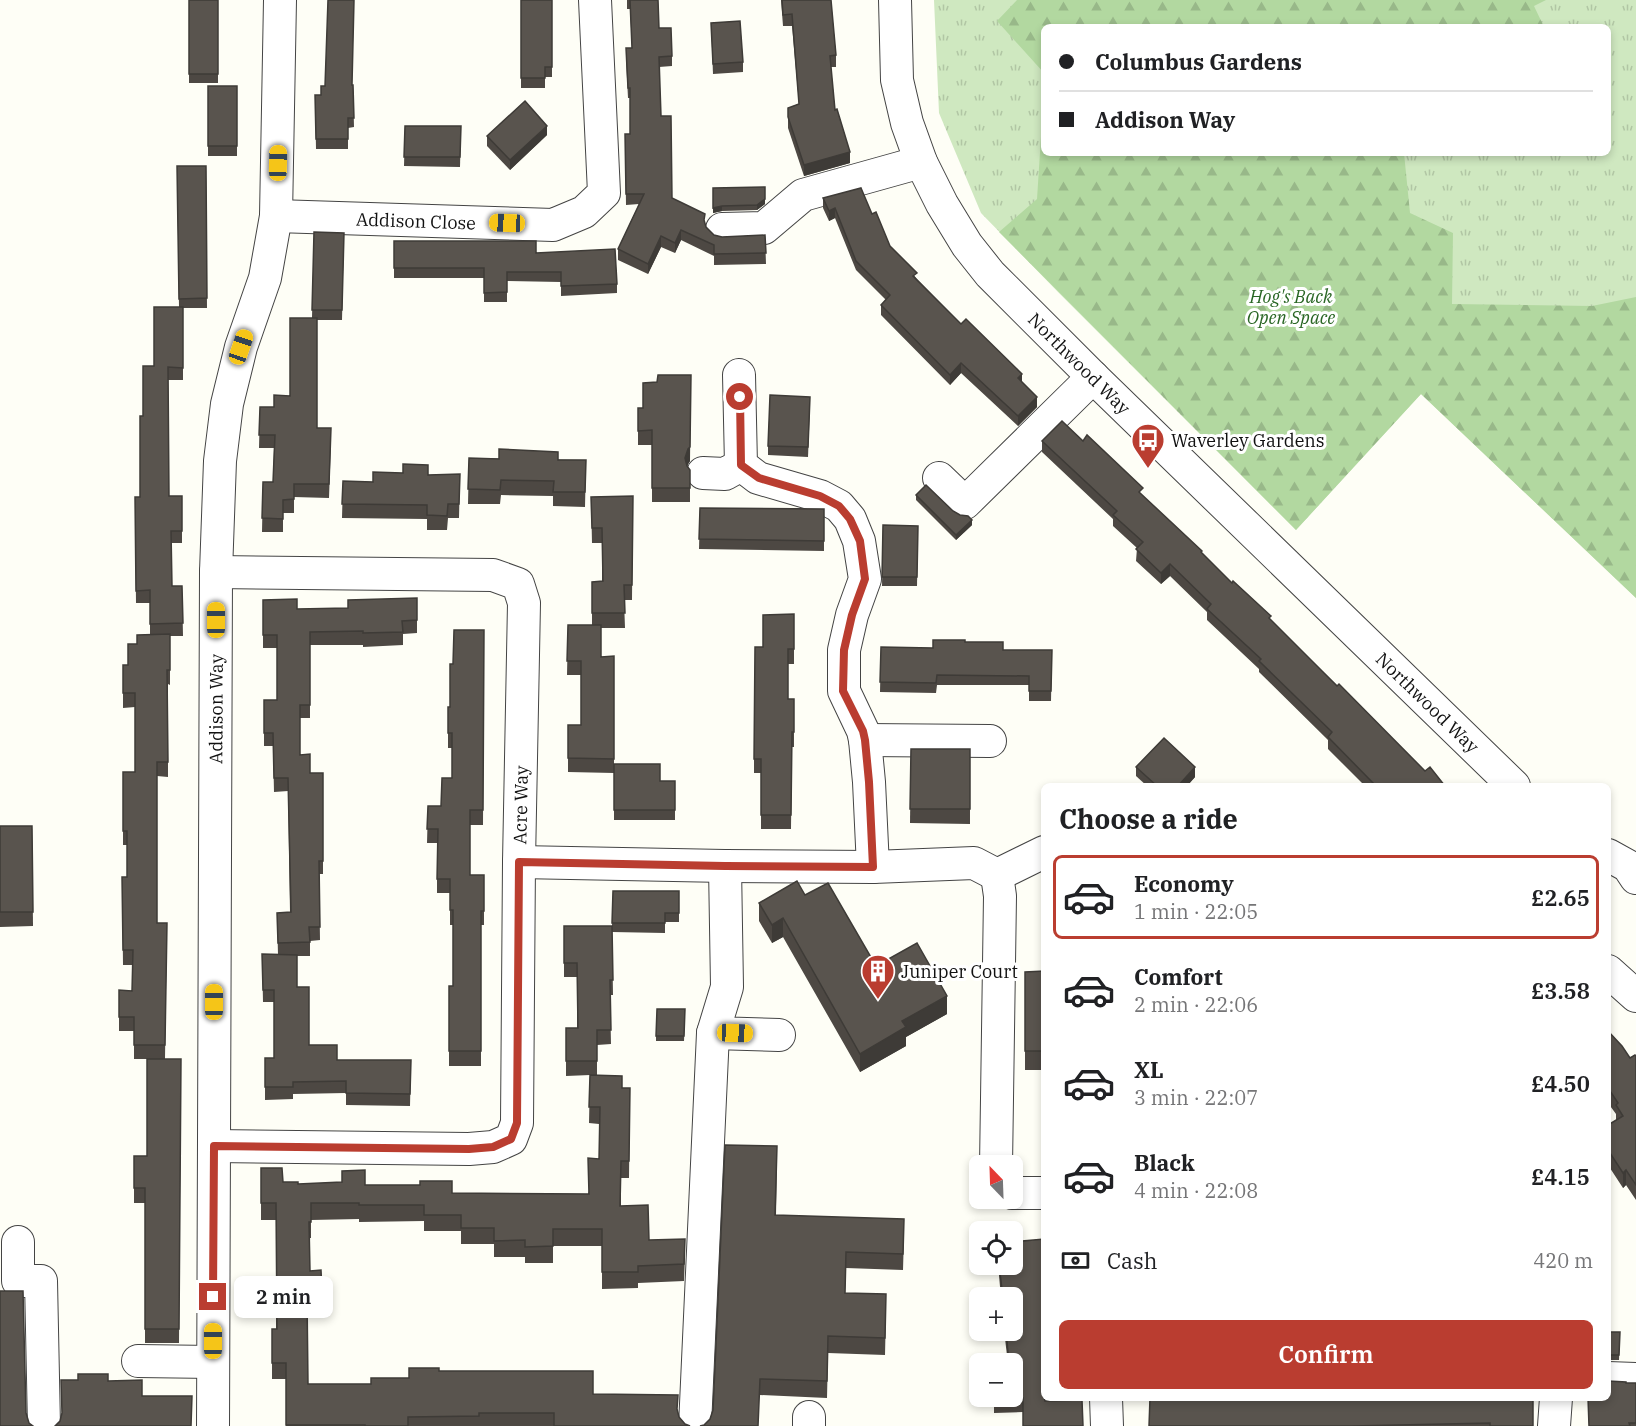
<!DOCTYPE html>
<meta charset="utf-8">
<style>
body{margin:0;font-family:"IBM Plex Serif",serif;background:#f2f2f2;color:#202124;height:100vh;display:flex;flex-direction:column;font-size:22px;white-space:nowrap}
*{box-sizing:border-box;margin:0}
p{font-size:20px;color:#757577}
.icon{flex:none;width:33px;height:33px;fill:none;stroke:currentColor;stroke-width:2;stroke-linecap:round;stroke-linejoin:round}
.map{position:relative;flex:1;overflow:hidden}
.sheet{position:absolute;left:1041px;top:783px;width:570px;height:618px;display:flex;flex-direction:column;background:#fff;border-radius:9px;box-shadow:0 3px 9px #0003}
.sheet>*{flex:none}
.hud{position:absolute;left:1041px;top:24px;width:570px;height:132px;border-radius:9px;box-shadow:0 3px 9px #0003;display:grid;align-content:center;height:132px;padding:0 18px;background:#fff}
.needle{width:39px;rotate:337deg}
.fabs{position:absolute;left:969px;top:1155px;display:grid;gap:12px}
.fabs a{display:grid;place-items:center;width:54px;height:54px;border-radius:9px;background:#fff;box-shadow:0 3px 9px #0003;font-size:30px}
.end{position:absolute;width:27px;height:27px;margin:-14px;border:8px solid #ba3d30;background:#fff;box-shadow:0 0 0 3px #fff}
.from{border-radius:50%}
.bubble{position:absolute;height:42px;border-radius:9px;background:#fff;box-shadow:0 3px 9px #0003;font-size:20px;font-weight:600;line-height:42px;text-align:center}
.car{position:absolute;width:18px;height:36px;margin:-18px -9px;border-radius:8px;box-shadow:0 0 4px 2px #0007;background:linear-gradient(#f5c518 24%,#345 0 40%,#f5c518 0 76%,#345 0 86%,#f5c518 0)}
.hud b{display:flex;align-items:center;gap:21px;height:57px;font-size:22px}
.hud b+b{border-top:2px solid #e0e0e0}
.hud i{width:15px;height:15px;background:#202124}
ul{padding:0;list-style:none}
li{display:flex;align-items:center;gap:18px;height:84px;margin:0 12px 9px;padding:0 6px;border:3px solid transparent;border-radius:9px}
li div{flex:1}
li b{display:block;font-size:22px}
li em{font-style:normal;font-weight:600}
li.selected{border-color:#ba3d30}
li>.icon{width:54px;height:54px;stroke-width:1.5}
h2{padding:0 18px;font-size:27px;line-height:72px}
.pay{display:flex;align-items:center;gap:15px;height:66px;padding:0 18px;font-size:22px}
.pay p{margin-inline-start:auto}
.cta{display:flex;gap:12px;margin-top:auto;padding:12px 18px}
.cta a{flex:1;height:69px;border-radius:9px;background:#ba3d30;color:#fff;font-size:24px;font-weight:600;line-height:69px;text-align:center}
.map>svg:first-child{display:block}
.grass{fill:url(#grass-tufts);fill-rule:evenodd}
.forest{fill:url(#forest-firs)}
.lines{fill:none;stroke-linecap:round;stroke-linejoin:round}
.minor-casing{stroke:#444;stroke-width:34}
.minor{stroke:#fff;stroke-width:32}
.wall{fill:#4d4843}
.shaded-wall{fill:#3e3b37}
.building{fill:#59544e;stroke:#3e3b37;stroke-width:1.5}
.route{stroke:#ba3d30;stroke-width:8}
.labels{text-anchor:middle;dominant-baseline:central;stroke-width:6;stroke-linejoin:round;paint-order:stroke}
.street-label{font-size:18px;fill:#111;stroke:#fff}
.park-label{font-size:18px;font-style:italic;fill:#296624;stroke:#fff}
.poi-label{font-size:18px;fill:#111;stroke:#fff;text-anchor:start}
</style>
<div class="map">
<svg width="1636" height="1426" viewBox="0 0 1636 1426">
<defs>
<pattern id="grass-tufts" width="24" height="20" patternUnits="userSpaceOnUse" patternTransform="scale(1.5)"><rect width="24" height="20" fill="#cfe8c0"/><path d="M3 7l-1-3M5 7V3M7 7l1-3M15 17l-1-3M17 17v-4M19 17l1-3" fill="none" stroke="#b1c6a4"/></pattern>
<pattern id="forest-firs" width="22" height="20" patternUnits="userSpaceOnUse" patternTransform="scale(1.5)"><rect width="22" height="20" fill="#b2d8a0"/><path d="M5 1l3.5 6h-7zM16 11l3.5 6h-7z" fill="#98b889"/></pattern>
</defs>
<rect width="100%" height="100%" fill="#fefef6"/>
<path class="grass" d="M934 0H1636V598L1421 394 1296 530 1058 292 981 213 939 113ZM1044 27H1608V153H1044Z"/>
<g class="forest">
<path d="M1017 0H1546L1534 6 1544 27H1044V73L997 21Z"/>
<path d="M1044 90V153H1404L1410 213 1453 233 1452 304 1592 306 1636 297V598L1421 394 1296 530 999 232 1037 199Z"/>
</g>
<g class="lines">
<defs>
<g id="minor">
<path id="s1" d="M895 0 897 80 907 123 921 162 942 204 967 245 990 274 1093 377 1514 786"/>
<path id="s2" d="M276 216 553 225 584 212 604 193 595 0"/>
<path d="M722 229 764 228 803 195 921 162"/>
<path d="M739 375 741 465 758 478 820 496 839 506 850 519 859 541 865 579 852 615 844 650V691L863 731 865 740 869 782 873 867"/>
<path d="M703 473 725 474 741 465"/>
<path d="M939 478 965 503 1093 377"/>
<path d="M865 740 990 741"/>
<path d="M1608 855 1628 866 1636 878"/>
<path d="M519 862 725 866 873 867 974 863 997 875 1044 852"/>
<path d="M725 866 727 987 713 1033 779 1035"/>
<path d="M1608 971 1636 996"/>
<path id="s3" d="M214 1146 469 1149 493 1147 511 1139 517 1123 519 862 524 603 518 584 493 575 216 572"/>
<path d="M996 1166 1000 896 997 875"/>
<path d="M1012 1193H1044"/>
<path d="M18 1242V1281H41L44 1426"/>
<path d="M138 1361 213 1362"/>
<path d="M1608 1378 1636 1379"/>
<path d="M1106 1398 1107 1426"/>
<path id="s4" d="M213 1426 216 572 220 461 227 404 241 347 265 278 276 216 280 0"/>
<path d="M695 1426 713 1033"/>
<path d="M809 1426V1417"/>
<path d="M1554 1426 1556 1398"/>
</g>
</defs>
<use href="#minor" class="minor-casing"/>
<use href="#minor" class="minor"/>
</g>
<g class="wall">
<rect x="189" y="0" width="29" height="83"/>
<path d="M521 0H552V77H545V88H521Z"/>
<path d="M627 0H658L659 28 672 56V66L659 67 661 116 672 198 705 223 706 227 714 235 722 237 765 235 766 264 714 265V256L681 240 675 253 661 247 648 274 618 260V249L639 204 626 205 625 134H630V98H628L626 59 632 48 630 9H627Z"/>
<path d="M781 0H831L836 55V67H831L835 110 850 163 804 176 788 128V108L799 104 792 26H783Z"/>
<path d="M711 23 743 62V72L713 74Z"/>
<path d="M352 85H353L354 127 348 128V149H316L315 95H321Z"/>
<rect x="208" y="86" width="29" height="70"/>
<path d="M405 126H461L460 167 404 166Z"/>
<path d="M547 135 510 170 487 146V136Z"/>
<path d="M177 166H206L207 308H183V380H168L169 496H182V543H171L172 586H182L183 636H170V685L168 684V777L157 776V923H167L165 1059H181L179 1343H145V1203H134V1156H147V1059H134V1031H119V990L132 991 133 965H123L122 877H127V845H123V772H135V707L123 708V665H128L137 644 150 635V603H136L135 497H140L143 416 154 366 179 307Z"/>
<path d="M713 188 765 204 757 210 722 211 713 213Z"/>
<path d="M823 198 872 214 890 246 917 279 961 324 1022 382 1037 407 1018 426 961 373 950 385 881 315V305L886 300 856 270 835 218 829 221 823 208Z"/>
<path d="M314 232 344 233 342 320H317V428L331 441 329 498 294 497V513H283V532H262L263 482H273L274 448H259L260 407H274L290 396 312 318Z"/>
<path d="M394 241 536 253 617 284V293L561 296V282L507 281V302H484V278H394Z"/>
<path d="M810 406 808 457 768 455V446Z"/>
<path d="M638 408 690 461 687 466 690 470V502H652V445H638Z"/>
<path d="M1042 441 1143 496 1425 771 1445 786H1365L1328 749V740L1259 672V669L1207 620V612L1170 576 1161 584 1136 561 1137 548 1113 526V519L1042 452Z"/>
<path d="M469 458 586 460 585 507 553 506V496L501 495 500 504H468Z"/>
<path d="M460 474 459 518H448L447 530H427V519L342 518 343 481 373 482 428 475Z"/>
<path d="M916 495 953 511 960 515 972 525 956 540 916 500Z"/>
<path d="M633 496 632 600H624L625 628H601V657L614 656V764L660 781H675V820H614V773L568 772V725H581V675H567L568 625H592V582L602 581V543H592L591 497Z"/>
<path d="M700 508 824 509V551L699 549Z"/>
<path d="M883 525 918 526 917 586H882Z"/>
<path d="M417 598V633L403 634V645L363 647V645H310V718H300V755L310 773H323V874H319L320 940 310 941V956H297V987L309 1045 337 1060H411L410 1106 346 1105V1093L293 1094V1099L265 1100V1058H274V1002H263L262 954 278 955 277 913 290 912 288 791 274 792 273 746H264V700H277V648H263V600L297 609 348 608Z"/>
<path d="M794 614V664H788V699H794V747H792L791 829H761V773H754V733L763 647Z"/>
<path d="M484 630 483 825H470V875H484V925H481V1066H449V986H453V925H450V893H437V843H427L428 806H441L452 778V748H448V707H450L453 664Z"/>
<path d="M965 642 1003 650H1052L1051 701H1029V685H937L936 693 880 692 881 647 933 648Z"/>
<path d="M911 749H970V824L910 823Z"/>
<path d="M1136 767 1195 777 1187 786H1147L1136 776Z"/>
<path d="M0 826H32L33 926 0 927Z"/>
<path d="M613 891H679V922H665V933L612 932 613 995H610L611 1044 597 1045V1075L622 1088H630L629 1178H621V1206L649 1240 685 1256 684 1281 638 1283V1288L602 1289V1246H553V1263H525V1257H494V1244H461V1231H424V1221L359 1222V1219L311 1220V1238H309L310 1271 321 1270 322 1311H307L308 1384H371L409 1378 439 1371 593 1394 678 1412 679 1417 685 1424 690 1426H286V1379H272V1329H276V1220H261V1168L283 1182 298 1184 365 1185 452 1193 588 1194 599 1159V1124L589 1123 590 1075 566 1076V1028H577V977H564V926H612Z"/>
<path d="M805 895 876 966 947 1014 906 1037V1046L860 1072 783 937 772 943 759 921V903Z"/>
<path d="M1044 971V1070H1025V972Z"/>
<path d="M685 1009 684 1041H656V1036Z"/>
<path d="M1608 1031 1630 1058 1636 1056V1200L1626 1185 1623 1188 1608 1165V1125L1616 1120V1114L1608 1103Z"/>
<path d="M777 1163 776 1215 904 1235 903 1270 846 1268 845 1293 886 1311 885 1355 828 1353 827 1398 760 1395 704 1425 710 1419Z"/>
<path d="M1044 1239V1364L1023 1412 994 1413V1396H1012V1364H1008L1004 1330H1012V1298H1001L998 1264H1012Z"/>
<path d="M1608 1332H1620L1619 1360H1608Z"/>
<path d="M1626 1383H1636V1426H1589L1588 1398H1608Z"/>
<path d="M1150 1398 1533 1426H1149Z"/>
</g>
<g class="shaded-wall">
<path d="M547 126V135L510 170V160Z"/>
<path d="M850 152V163L804 176V165Z"/>
<path d="M765 199V204L757 210V205Z"/>
<path d="M722 206V211L713 213V208Z"/>
<path d="M835 208V218L829 221V211Z"/>
<path d="M681 230V240L675 253V243Z"/>
<path d="M661 236V247L648 274V264Z"/>
<path d="M961 363V373L950 385V375Z"/>
<path d="M1022 374V383L1018 378Z"/>
<path d="M691 375 690 461 688 464 685 473V458Z"/>
<path d="M1037 397V407L1018 426V416Z"/>
<path d="M972 520V525L956 540V535Z"/>
<path d="M1170 564V576L1161 584V573Z"/>
<path d="M1195 767V777L1187 786H1178Z"/>
<path d="M783 918V937L772 943V925Z"/>
<path d="M947 996V1014L906 1037V1046L860 1072V1054L902 1021Z"/>
<path d="M1626 1170V1185L1623 1188V1173Z"/>
</g>
<g class="building">
<rect x="189" y="0" width="29" height="74"/>
<path d="M328 0H354L352 85H353L354 118H348V139H316L315 95H321V86H325Z"/>
<path d="M521 0H552V67H545V78H521Z"/>
<path d="M630 0H658L659 28H671L672 56 659 57 661 116H671L672 198 705 214 704 220 706 227 714 235 722 237 765 235 766 253 714 254V245L681 230 675 243 661 236 648 264 618 249 644 194H626L625 134H630V88H628L626 48H632Z"/>
<path d="M782 0H831L836 55 830 56 835 110 837 109 850 152 804 165 788 117V108L799 104 792 14 783 15Z"/>
<path d="M740 21 743 62 713 64 711 23Z"/>
<rect x="208" y="86" width="29" height="60"/>
<path d="M525 101 547 126 510 160 487 136Z"/>
<path d="M405 126H461L460 157H404Z"/>
<path d="M177 166H206L207 298 179 299Z"/>
<path d="M765 187V199L757 205 722 206 713 208V188Z"/>
<path d="M861 188 872 214 876 212 890 246 917 273 913 276 961 324 966 319 1022 374 1018 378 1037 397 1018 416 961 363 950 375 881 305 890 295 856 261 835 208 829 211 823 198Z"/>
<path d="M314 232 344 233 342 310H312Z"/>
<path d="M394 241H536V253L615 249 617 284 561 286V272H507V292L484 293V268H394Z"/>
<path d="M154 307H183V368L168 367 169 496H182V531H171L172 586H182L183 623 150 624V590L136 591 135 497H140V416H143V366H154Z"/>
<path d="M290 318H317V428H331L329 484H294V499L283 500V519L262 518 263 482H273L275 435H259L260 407H274V395L290 396Z"/>
<path d="M658 375H691L690 447 688 449 685 458 687 466 690 470V488H652V430L638 431V408H643V383L657 382Z"/>
<path d="M770 395 810 397 808 447 768 446Z"/>
<path d="M1062 421 1083 441 1087 435 1143 488 1139 492 1202 551 1201 552 1232 583 1233 581 1271 616 1269 618 1337 686 1339 684 1425 771 1430 767 1445 786H1376L1328 737 1332 732 1259 661 1261 659 1207 609 1211 604 1170 564 1161 573 1136 549 1143 542 1113 515 1117 511 1042 441Z"/>
<path d="M499 449 558 452V460H586L585 492H553L554 481 501 480 500 490 468 489 469 458 499 459Z"/>
<path d="M403 464 428 465V475L460 474 459 504H448L447 516 427 515V505L342 504 343 481 373 482V472L403 473Z"/>
<path d="M926 485 953 511 960 515 968 516 972 520 956 535 916 495Z"/>
<path d="M633 496 632 585H624L625 613H592V582L603 581 602 528H592L591 497Z"/>
<path d="M700 508 824 509V541L699 539Z"/>
<path d="M883 525 918 526 917 577H882Z"/>
<path d="M417 598V620L402 621 403 632 363 633V631L310 632V705H300V755L310 754V773H323V861H319L320 927H309L310 942 278 943 277 913 291 912 288 778H274L273 733H264V700H277V635H263V600L297 599V609L348 608V600Z"/>
<path d="M794 614V649H788V699H794V732H792L791 815H761V759H754L755 647H763V615Z"/>
<path d="M568 625H601V657L614 656V759L568 758V725H581V661H567Z"/>
<path d="M454 630H484L483 810H470V875H484V911H481V1051H449V986H453V910H450V879H437L438 829H427L428 806H441L442 778H452V733H448V707H450V664H453Z"/>
<path d="M170 634V670H167L168 762H157V923H167L165 1045H134V1017H119V990L132 991 133 950H123L122 877H127V831H123V772H135V693H123V665H128V644H137V635Z"/>
<path d="M933 640H965V642H1003V650H1052L1051 691H1029V676L937 675 936 683 880 682 881 647 933 648Z"/>
<path d="M1164 738 1195 767 1178 786H1157L1136 767Z"/>
<path d="M911 749H970V809H910Z"/>
<path d="M614 764H660V781H675V810H614Z"/>
<path d="M0 826H32L33 912H0Z"/>
<path d="M797 881 805 895 828 883 876 966 917 943 947 996 902 1021 906 1027 860 1054 783 918 772 925 759 903Z"/>
<path d="M613 891H679V913H665V923H612Z"/>
<path d="M564 926H612L613 980H610L611 1030H597V1061H566V1028H578L577 963H564Z"/>
<path d="M262 954 297 955V987H309V1045H337V1060H411L410 1094 346 1093V1081L293 1082V1087H265V1058H274V990H263Z"/>
<path d="M1044 971V1051H1025V972Z"/>
<path d="M657 1009H685L684 1036H656Z"/>
<path d="M1608 1031 1622 1046 1630 1058 1635 1055 1636 1056V1185L1626 1170 1623 1173 1608 1150V1125L1623 1116 1616 1105 1618 1103 1608 1088Z"/>
<path d="M147 1059H181L179 1329H145V1188H134V1156H147Z"/>
<path d="M590 1075 622 1076V1088H630L629 1161H621L620 1206 648 1205 649 1240 685 1239 684 1264 638 1266V1272H602V1229H553V1246L525 1247V1240L494 1241V1228H461V1215H424V1205H359V1203H311V1222H309L310 1271 321 1270 322 1294 307 1295 308 1384H371V1378H409V1368H439V1371H593V1394L678 1395 677 1409 679 1417 685 1424 690 1426H554V1413H479V1416L408 1417V1426H365V1425H286V1363H272V1329H277L276 1203H261V1168H282L283 1182H298V1184L342 1182V1171L365 1170V1185H420V1181H452V1193L589 1194 588 1158 599 1159 600 1107H589Z"/>
<path d="M725 1145 777 1146 775 1215 904 1219 903 1254 846 1252 845 1293 886 1294 885 1338 828 1336 827 1381 760 1379 758 1426H700L704 1425 710 1419 713 1410Z"/>
<path d="M1044 1239V1398L1045 1401 1082 1400 1083 1426H1023V1398L994 1399V1396H1012V1364H1009L1006 1330H1012V1298H1003L999 1264H1012V1242Z"/>
<path d="M0 1291H23L26 1413 29 1423 33 1426H0Z"/>
<path d="M1608 1332H1620L1619 1355H1608Z"/>
<path d="M78 1374H108V1381L142 1380V1396H192L191 1426H55L60 1421 62 1413 61 1380H78Z"/>
<path d="M1608 1381 1626 1382V1383H1636V1423H1629L1630 1426H1589L1588 1398H1608Z"/>
<path d="M1150 1398H1533V1426H1490V1423L1352 1426H1149Z"/>
</g>
<g class="lines">
<path class="route" d="M213 1297 214 1146 469 1149 493 1147 511 1139 517 1123 519 862 725 866 873 867 869 782 865 740 863 731 843 691 844 650 852 615 865 579 860 541 850 519 839 506 820 496 759 478 741 465 740 397"/>
</g>
<defs>
<symbol id="bus-pin" viewBox="-11 -11 22 30"><path d="M0 17L-7.5 6A9.5 9.5 0 1 1 7.5 6Z" fill="#ba3d30" stroke="#fff"/><path d="M-5-6H5V4H4V6H2V4H-2V6H-4V4H-5ZM-3.5-4V0h7V-4ZM-3.5 1.2v1.5H-2V1.2ZM2 1.2v1.5H3.5V1.2Z" fill="#fff"/></symbol>
<symbol id="building-pin" viewBox="-11 -11 22 30"><path d="M0 17L-7.5 6A9.5 9.5 0 1 1 7.5 6Z" fill="#ba3d30" stroke="#fff"/><path d="M-4-6H4V6H1V3H-1V6H-4ZM-2.5-4.3h1.7v1.8h-1.7ZM.8-4.3h1.7v1.8H.8ZM-2.5-1h1.7V.8h-1.7ZM.8-1h1.7V.8H.8Z" fill="#fff"/></symbol>
</defs>
<g fill-rule="evenodd">
<use href="#bus-pin" x="1129" y="421" width="38" height="52"/>
<use href="#building-pin" x="859" y="952" width="38" height="52"/>
</g>
<g class="labels">
<g class="street-label">
<text stroke="none"><textPath href="#s2" startOffset="140">Addison Close</textPath></text>
<text stroke="none"><textPath href="#s1" startOffset="424">Northwood Way</textPath></text>
<text stroke="none"><textPath href="#s1" startOffset="910">Northwood Way</textPath></text>
<text stroke="none"><textPath href="#s4" startOffset="717">Addison Way</textPath></text>
<text stroke="none"><textPath href="#s3" startOffset="634">Acre Way</textPath></text>
</g>
<g class="park-label">
<text x="1291" y="296">Hog's Back<tspan x="1291" dy="21">Open Space</tspan></text>
</g>
<g class="poi-label">
<text x="1171" y="440">Waverley Gardens</text>
<text x="901" y="971">Juniper Court</text>
</g>
</g>
</svg>
<div class="fabs">
<a><svg class="needle" viewBox="-14 -14 28 28"><path d="M0-13l5 13h-10z" fill="#e53935"/><path d="M0 13l5-13h-10z" fill="#757577"/></svg></a>
<a><svg class="icon" aria-label="locate" viewBox="0 0 24 24"><circle cx="12" cy="12" r="6"/><path d="M12 2v4M12 18v4M2 12h4M18 12h4"/></svg></a>
<a>+</a>
<a>−</a>
</div>
<i class="end from" style="left:740px;top:397px"></i>
<i class="end" style="left:213px;top:1297px"></i>
<div class="bubble" style="left:234px;top:1276px;width:99px">2 min</div>
<i class="car" style="left:278px;top:163px;rotate:1deg"></i>
<i class="car" style="left:507px;top:223px;rotate:272deg"></i>
<i class="car" style="left:241px;top:347px;rotate:19deg"></i>
<i class="car" style="left:216px;top:620px;rotate:0deg"></i>
<i class="car" style="left:214px;top:1002px;rotate:0deg"></i>
<i class="car" style="left:735px;top:1033px;rotate:92deg"></i>
<i class="car" style="left:213px;top:1341px;rotate:0deg"></i>
<div class="hud">
<b><i class="from"></i>Columbus Gardens</b>
<b><i></i>Addison Way</b>
</div>
<section class="sheet">
<h2>Choose a ride</h2>
<ul>
<li class="selected"><svg class="icon" aria-label="car" viewBox="0 0 24 24"><path d="M5 17H2v-5l4-1 3-4h7l3 4 3 1v5h-3M9 17h6M6 11h13"/><circle cx="7" cy="17" r="2"/><circle cx="17" cy="17" r="2"/></svg><div><b>Economy</b><p>1 min · 22:05</p></div><em>£2.65</em></li>
<li><svg class="icon" aria-label="car" viewBox="0 0 24 24"><path d="M5 17H2v-5l4-1 3-4h7l3 4 3 1v5h-3M9 17h6M6 11h13"/><circle cx="7" cy="17" r="2"/><circle cx="17" cy="17" r="2"/></svg><div><b>Comfort</b><p>2 min · 22:06</p></div><em>£3.58</em></li>
<li><svg class="icon" aria-label="car" viewBox="0 0 24 24"><path d="M5 17H2v-5l4-1 3-4h7l3 4 3 1v5h-3M9 17h6M6 11h13"/><circle cx="7" cy="17" r="2"/><circle cx="17" cy="17" r="2"/></svg><div><b>XL</b><p>3 min · 22:07</p></div><em>£4.50</em></li>
<li><svg class="icon" aria-label="car" viewBox="0 0 24 24"><path d="M5 17H2v-5l4-1 3-4h7l3 4 3 1v5h-3M9 17h6M6 11h13"/><circle cx="7" cy="17" r="2"/><circle cx="17" cy="17" r="2"/></svg><div><b>Black</b><p>4 min · 22:08</p></div><em>£4.15</em></li>
</ul>
<div class="pay"><svg class="icon" aria-label="cash" viewBox="0 0 24 24"><path d="M3 7h18v10H3z"/><circle cx="12" cy="12" r="2"/></svg>Cash<p>420 m</p></div>
<div class="cta"><a>Confirm</a></div>
</section>
</div>
